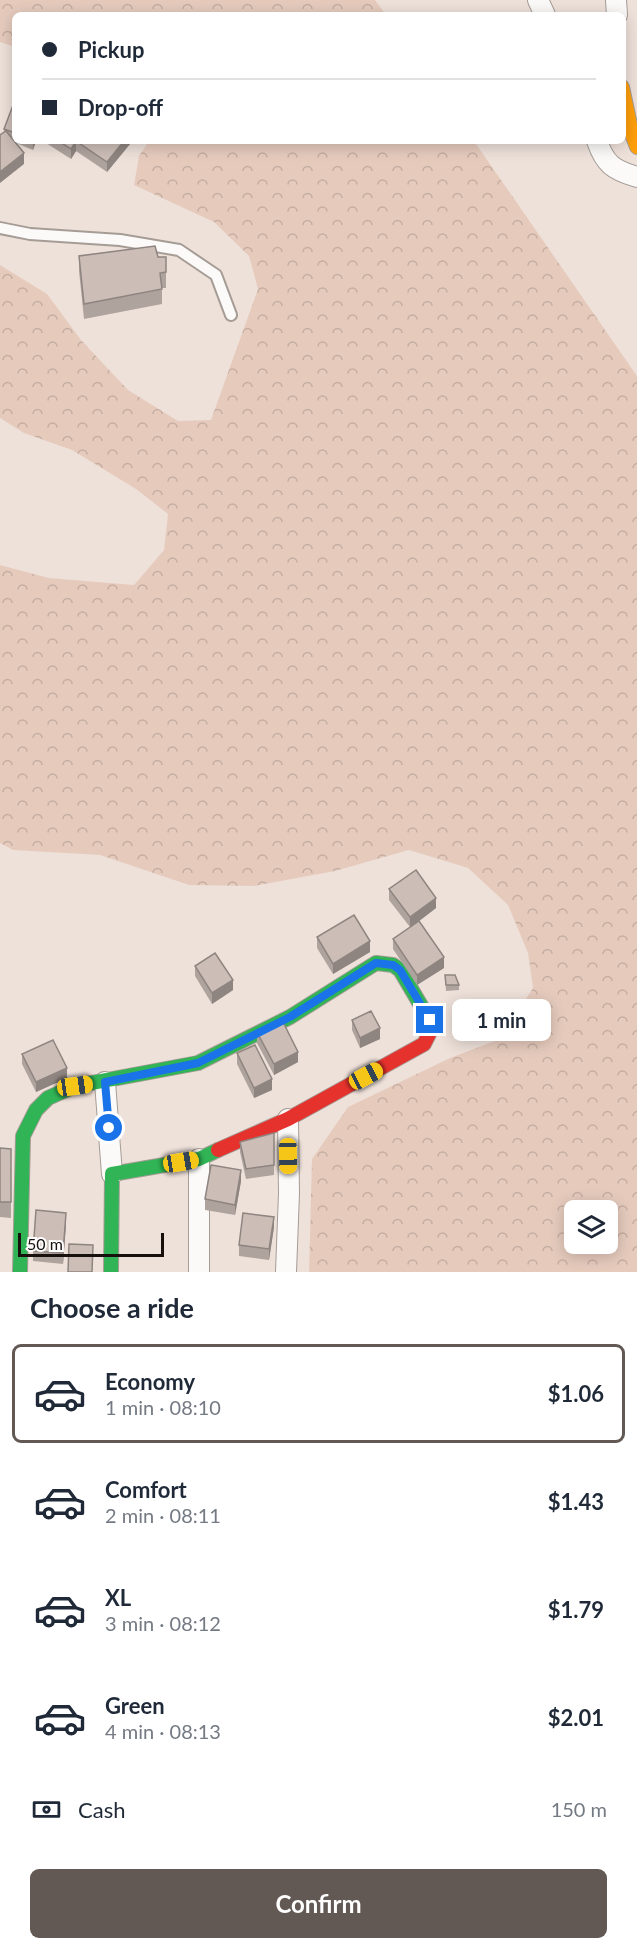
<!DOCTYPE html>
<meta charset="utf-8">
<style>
body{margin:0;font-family:Lato,sans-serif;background:#f2f2f3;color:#1f2937;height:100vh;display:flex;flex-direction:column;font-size:22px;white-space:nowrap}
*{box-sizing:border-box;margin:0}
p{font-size:20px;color:#747a83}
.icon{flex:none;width:33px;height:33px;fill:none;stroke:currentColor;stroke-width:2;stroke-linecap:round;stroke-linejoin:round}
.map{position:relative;height:1272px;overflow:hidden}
.panel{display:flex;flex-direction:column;background:#fff;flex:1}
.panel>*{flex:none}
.hud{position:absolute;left:12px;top:12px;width:614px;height:132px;border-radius:9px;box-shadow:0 3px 15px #0003;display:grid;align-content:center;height:132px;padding:0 30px;background:#fff}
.controls{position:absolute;left:564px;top:1200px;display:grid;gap:12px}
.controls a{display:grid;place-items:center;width:54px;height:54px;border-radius:9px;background:#fff;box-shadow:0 3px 15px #0003;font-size:30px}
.scale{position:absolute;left:18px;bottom:15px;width:146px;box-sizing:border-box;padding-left:6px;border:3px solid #18100c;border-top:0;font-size:16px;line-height:21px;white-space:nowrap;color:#18100c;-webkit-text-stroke:4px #fff;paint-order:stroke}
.end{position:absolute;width:27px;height:27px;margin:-14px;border:8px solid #1a73e8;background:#fff;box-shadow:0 0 0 3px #fff}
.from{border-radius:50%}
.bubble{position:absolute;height:42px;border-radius:9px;background:#fff;box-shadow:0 3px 15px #0003;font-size:20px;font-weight:700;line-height:42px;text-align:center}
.car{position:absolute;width:18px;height:36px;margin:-18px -9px;border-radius:8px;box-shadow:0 0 4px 2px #0007;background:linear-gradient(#f5c518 24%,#345 0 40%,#f5c518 0 76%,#345 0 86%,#f5c518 0)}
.hud b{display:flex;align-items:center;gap:21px;height:57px;font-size:22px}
.hud b+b{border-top:2px solid #e0e1e3}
.hud i{width:15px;height:15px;background:#1f2937}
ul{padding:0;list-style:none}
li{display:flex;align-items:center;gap:18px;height:99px;margin:0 12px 9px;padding:0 18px;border:3px solid transparent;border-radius:9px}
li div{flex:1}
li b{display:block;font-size:22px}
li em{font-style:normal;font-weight:700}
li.selected{border-color:#635954}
li>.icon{width:54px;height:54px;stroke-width:1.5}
h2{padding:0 30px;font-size:27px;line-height:72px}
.pay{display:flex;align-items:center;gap:15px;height:66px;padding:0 30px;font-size:22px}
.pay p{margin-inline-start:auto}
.button{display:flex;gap:12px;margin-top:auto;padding:12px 30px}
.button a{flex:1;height:69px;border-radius:9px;background:#635954;color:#fff;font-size:24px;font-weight:700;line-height:69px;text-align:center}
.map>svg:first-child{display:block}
.forest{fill:url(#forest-crowns);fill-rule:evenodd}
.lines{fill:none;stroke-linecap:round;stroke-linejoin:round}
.lane-casing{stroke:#a59c96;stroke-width:14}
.street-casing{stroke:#a59c96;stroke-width:22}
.fast-casing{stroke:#a59c96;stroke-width:16}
.slow-casing{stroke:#a59c96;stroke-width:16}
.jam-casing{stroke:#a59c96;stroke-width:16}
.lane{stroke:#fcfaf9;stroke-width:10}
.street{stroke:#fcfaf9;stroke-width:20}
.fast{stroke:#30b455;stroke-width:14}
.slow{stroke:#ff9f0a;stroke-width:14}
.jam{stroke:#e5322d;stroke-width:14}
.wall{fill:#afa39d}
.shaded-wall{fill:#8f8580}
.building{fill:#ccbeb7;stroke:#8f8580;stroke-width:1.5}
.route{stroke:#1a73e8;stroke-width:8}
</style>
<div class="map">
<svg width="637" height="1272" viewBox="0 0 637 1272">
<defs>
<pattern id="forest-crowns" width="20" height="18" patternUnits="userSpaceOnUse" patternTransform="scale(1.5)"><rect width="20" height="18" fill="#e6cbbd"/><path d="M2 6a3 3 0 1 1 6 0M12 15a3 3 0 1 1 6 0" fill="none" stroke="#c5ada1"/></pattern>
</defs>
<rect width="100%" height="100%" fill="#eee1da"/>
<g class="forest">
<path d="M0 0H375L386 15H15V47L0 42Z"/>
<path d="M149 141H474L637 376V1272H309L312 1159 348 1107 450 1058 500 1039 533 988 528 953 508 905 468 868 409 850 335 871 254 886 189 885 100 855 13 850 0 843V565L49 578 134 585 164 550 168 514 136 489 72 450 24 433 0 418V265L47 294 81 340 128 390 178 421 211 420 258 289 249 256 214 222 134 185 139 156ZM574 1210H608V1244H574Z"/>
</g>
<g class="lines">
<defs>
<path id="lane" d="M0 228 30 234 120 240 179 250 216 275 231 315"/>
<g id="street">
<path d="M538 0 545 15"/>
<path d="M616 0 617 15"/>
<path d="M597 141C605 164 613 170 637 177"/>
<path d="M105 1082 112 1174"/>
<path d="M199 1159V1272"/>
<path d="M286 1272 289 1193 288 1119"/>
</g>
<g id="fast">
<path d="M20 1272 23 1136 36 1110 48 1098 75 1086 198 1063 290 1017 376 963 393 965 400 970 426 1014"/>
<path d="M111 1272 112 1174 199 1159 218 1150"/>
</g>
<path id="slow" d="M622 87 632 134 637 147"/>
<path id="jam" d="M218 1150 288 1119 424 1044 432 1028 426 1014"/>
</defs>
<use href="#lane" class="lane-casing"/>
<use href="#street" class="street-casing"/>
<use href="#fast" class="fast-casing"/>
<use href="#slow" class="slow-casing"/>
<use href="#jam" class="jam-casing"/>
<use href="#lane" class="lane"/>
<use href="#street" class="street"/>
<use href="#fast" class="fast"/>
<use href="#slow" class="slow"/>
<use href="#jam" class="jam"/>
</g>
<g class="wall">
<path d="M15 100V141H36L33 150 16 143 24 164 4 132V129Z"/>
<path d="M43 141H130V144L107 172 76 151 71 159Z"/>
<path d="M79 256 166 257V288H162V304L84 319 79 271Z"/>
<path d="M389 889 436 908 419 921 444 968 417 985 393 949V939L410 927 389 900Z"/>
<path d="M317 937 370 952 333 974 317 948Z"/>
<path d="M195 966 233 990 212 1004 195 976Z"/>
<path d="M445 975 459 985V990L446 991Z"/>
<path d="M352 1020 380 1039 360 1048 352 1030Z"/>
<path d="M257 1032 298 1062 274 1075 257 1043Z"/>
<path d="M237 1053 272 1090 254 1098 237 1064Z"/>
<path d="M22 1054 67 1078 36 1092 22 1064Z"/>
<path d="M274 1133V1175L246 1179 240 1152V1142Z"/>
<path d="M0 1148 11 1149V1218L0 1217Z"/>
<path d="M241 1181 235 1215 205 1210V1199Z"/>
<path d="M66 1223 63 1264 33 1261V1251Z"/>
<path d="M274 1227 269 1260 239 1256V1245Z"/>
</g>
<g class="shaded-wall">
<path d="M33 141H36L33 150Z"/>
<path d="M76 141V151L71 159V149Z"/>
<path d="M124 141H130V144L107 172V162Z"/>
<path d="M24 153V164L0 183V172Z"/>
<path d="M436 898V908L410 928V917Z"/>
<path d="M370 941V952L333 974V964Z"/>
<path d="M444 957V968L417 985V975Z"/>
<path d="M233 980V990L212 1004V993Z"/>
<path d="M380 1028V1039L360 1048V1038Z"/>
<path d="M298 1052V1062L274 1075V1064Z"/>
<path d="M67 1068V1078L36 1092V1082Z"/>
<path d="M272 1079V1090L254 1098V1088Z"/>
<path d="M241 1170V1181L235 1215V1205Z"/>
<path d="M66 1213V1223L63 1264V1253Z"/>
<path d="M274 1217V1227L269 1260V1249Z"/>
</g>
<g class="building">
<path d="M15 100V133L4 129Z"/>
<path d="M6 131 24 153 0 172V135Z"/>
<path d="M58 141H76L71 149Z"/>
<path d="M76 141H124L107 162Z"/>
<path d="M155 246 158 257H166V272L160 273 162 289 84 304 79 256Z"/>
<path d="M416 870 436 898 410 917 389 889Z"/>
<path d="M354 915 370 941 333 964 317 937Z"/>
<path d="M419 921 444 957 417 975 393 939Z"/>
<path d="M215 953 233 980 212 993 195 966Z"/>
<path d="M445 975H455L459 985H446Z"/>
<path d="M371 1011 380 1028 360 1038 352 1020Z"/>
<path d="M282 1020 298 1052 274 1064 257 1032Z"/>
<path d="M53 1040 67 1068 36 1082 22 1054Z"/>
<path d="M255 1045 272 1079 254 1088 237 1053Z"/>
<path d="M274 1133V1165L246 1169 240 1142Z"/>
<path d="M0 1148 11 1149V1202H0Z"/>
<path d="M211 1165 241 1170 235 1205 205 1199Z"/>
<path d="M36 1210 66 1213 63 1253 33 1251Z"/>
<path d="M243 1213 274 1217 269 1249 239 1245Z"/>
<path d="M69 1244 93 1245 92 1272H68Z"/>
</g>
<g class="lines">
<path class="route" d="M109 1128 105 1082 198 1063 290 1017 376 963 393 965 400 970 430 1020"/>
</g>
</svg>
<div class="controls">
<a><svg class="icon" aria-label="layers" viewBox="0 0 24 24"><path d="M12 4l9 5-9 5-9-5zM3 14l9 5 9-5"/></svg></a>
</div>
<div class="scale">50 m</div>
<i class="end from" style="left:109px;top:1128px"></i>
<i class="end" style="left:430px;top:1020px"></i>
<div class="bubble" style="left:452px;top:999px;width:99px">1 min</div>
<i class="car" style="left:366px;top:1076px;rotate:62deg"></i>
<i class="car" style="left:75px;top:1086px;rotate:82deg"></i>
<i class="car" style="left:288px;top:1156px;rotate:179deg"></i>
<i class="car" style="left:181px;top:1162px;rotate:81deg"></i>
<div class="hud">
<b><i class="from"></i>Pickup</b>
<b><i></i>Drop-off</b>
</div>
</div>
<section class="panel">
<h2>Choose a ride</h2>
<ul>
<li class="selected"><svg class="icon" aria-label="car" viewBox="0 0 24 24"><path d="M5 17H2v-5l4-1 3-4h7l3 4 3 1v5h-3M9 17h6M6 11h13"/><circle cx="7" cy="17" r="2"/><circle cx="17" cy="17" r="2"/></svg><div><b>Economy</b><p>1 min · 08:10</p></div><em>$1.06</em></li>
<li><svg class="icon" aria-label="car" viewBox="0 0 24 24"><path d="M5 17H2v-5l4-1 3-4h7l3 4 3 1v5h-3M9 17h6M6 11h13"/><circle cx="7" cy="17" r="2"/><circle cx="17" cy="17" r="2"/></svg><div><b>Comfort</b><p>2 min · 08:11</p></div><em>$1.43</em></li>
<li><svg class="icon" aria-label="car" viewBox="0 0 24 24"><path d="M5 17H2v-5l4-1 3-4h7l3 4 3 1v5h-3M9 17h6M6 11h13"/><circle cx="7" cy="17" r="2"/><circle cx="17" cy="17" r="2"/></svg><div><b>XL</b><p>3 min · 08:12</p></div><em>$1.79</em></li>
<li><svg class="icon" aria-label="car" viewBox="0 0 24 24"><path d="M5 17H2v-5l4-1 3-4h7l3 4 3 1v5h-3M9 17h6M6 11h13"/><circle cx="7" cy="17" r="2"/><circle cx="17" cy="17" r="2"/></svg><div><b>Green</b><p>4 min · 08:13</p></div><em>$2.01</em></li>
</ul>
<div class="pay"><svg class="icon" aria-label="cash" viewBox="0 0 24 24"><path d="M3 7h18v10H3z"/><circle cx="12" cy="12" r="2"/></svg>Cash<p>150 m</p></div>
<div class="button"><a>Confirm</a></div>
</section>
